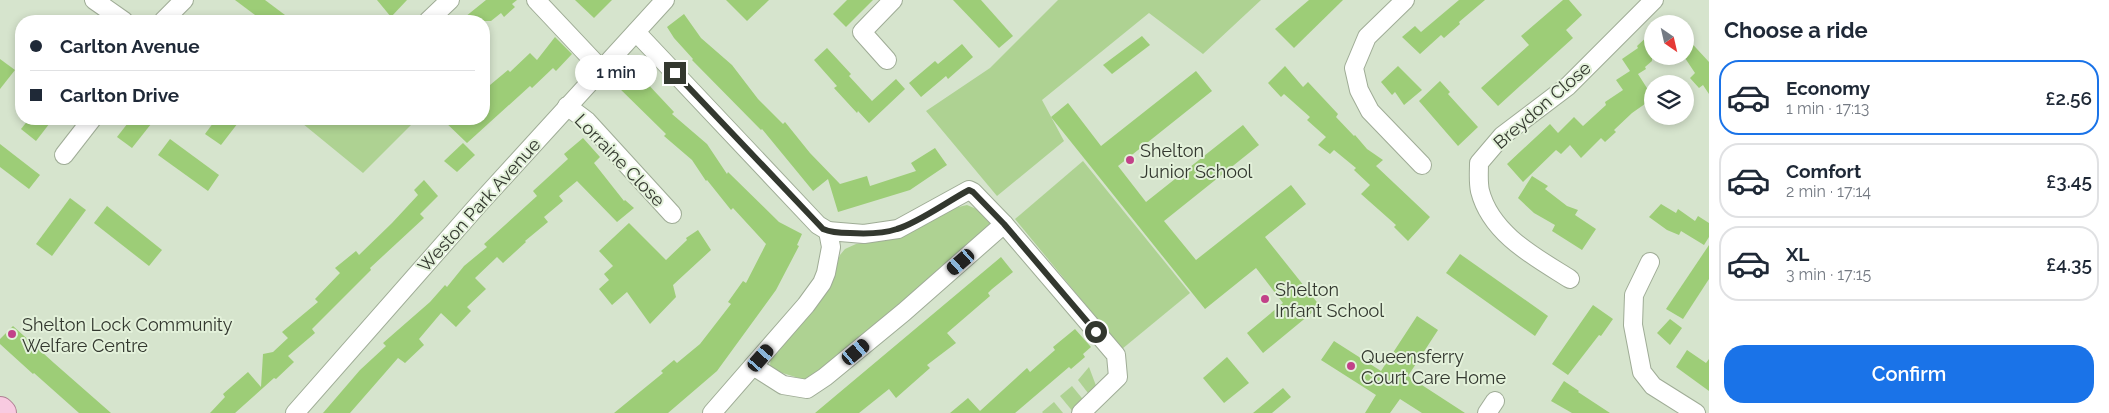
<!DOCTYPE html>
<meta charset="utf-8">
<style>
body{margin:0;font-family:Raleway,sans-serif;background:#f6f6f7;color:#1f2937;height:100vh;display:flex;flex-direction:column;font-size:19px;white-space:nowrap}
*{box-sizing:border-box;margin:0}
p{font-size:16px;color:#747a83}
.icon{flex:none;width:28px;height:28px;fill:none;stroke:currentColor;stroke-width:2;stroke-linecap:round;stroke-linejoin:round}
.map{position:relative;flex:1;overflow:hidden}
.sheet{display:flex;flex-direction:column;background:#fff;width:400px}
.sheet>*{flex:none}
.guide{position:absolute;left:15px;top:15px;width:475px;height:110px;border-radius:20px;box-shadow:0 2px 8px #0003;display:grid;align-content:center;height:110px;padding:0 15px;background:#fff}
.needle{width:32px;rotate:146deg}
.fabs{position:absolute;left:1644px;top:15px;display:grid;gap:10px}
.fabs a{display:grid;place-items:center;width:50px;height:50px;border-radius:50%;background:#fff;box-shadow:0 2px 8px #0003;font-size:25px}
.end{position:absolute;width:22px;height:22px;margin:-11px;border:6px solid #33382f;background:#fff;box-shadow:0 0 0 2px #fff}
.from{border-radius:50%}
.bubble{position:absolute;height:35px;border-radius:18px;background:#fff;box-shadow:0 2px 8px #0003;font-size:16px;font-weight:600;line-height:35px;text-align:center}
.car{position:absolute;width:15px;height:30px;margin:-15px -8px;border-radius:6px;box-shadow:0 0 4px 1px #0007;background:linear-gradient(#222 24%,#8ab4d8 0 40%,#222 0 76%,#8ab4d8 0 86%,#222 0)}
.guide b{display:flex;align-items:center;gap:18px;height:48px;font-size:19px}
.guide b+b{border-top:1px solid #e0e1e3}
.guide i{width:12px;height:12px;background:#1f2937}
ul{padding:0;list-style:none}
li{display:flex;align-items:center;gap:15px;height:75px;margin:0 10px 8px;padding:0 5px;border:2px solid #e0e1e3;border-radius:20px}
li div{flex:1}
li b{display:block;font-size:19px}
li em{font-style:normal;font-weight:600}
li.active{border-color:#1a73e8}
li>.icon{width:45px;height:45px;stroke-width:1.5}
h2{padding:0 15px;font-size:22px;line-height:60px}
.primary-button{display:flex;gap:10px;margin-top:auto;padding:10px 15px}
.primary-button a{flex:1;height:58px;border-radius:20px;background:#1a73e8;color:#fff;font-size:20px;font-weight:600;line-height:58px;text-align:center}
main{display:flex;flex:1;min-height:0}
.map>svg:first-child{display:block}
.green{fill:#aed292}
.building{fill:#9dcd77}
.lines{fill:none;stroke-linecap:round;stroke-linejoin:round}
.street-casing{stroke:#9fac96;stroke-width:20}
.primary-casing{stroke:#b08094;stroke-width:30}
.street{stroke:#fff;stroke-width:18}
.primary{stroke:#f8cae0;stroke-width:28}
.route{stroke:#33382f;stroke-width:6}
.poi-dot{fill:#c24189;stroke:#e3f1da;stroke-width:2}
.labels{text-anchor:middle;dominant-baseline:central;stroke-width:4;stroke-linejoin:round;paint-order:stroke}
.street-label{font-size:18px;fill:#33382f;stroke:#e3f1da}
.poi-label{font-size:18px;fill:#33382f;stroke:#e3f1da;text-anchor:start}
</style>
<main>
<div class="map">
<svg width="1709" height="413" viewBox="0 0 1709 413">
<rect width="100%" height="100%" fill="#d6e4cd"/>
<g class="green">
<path d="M1058 0H1261L1203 54 1149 13 1042 100 1064 141 997 196 926 111 990 68Z"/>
<path d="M297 119H417L363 173Z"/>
<path d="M1083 161 1190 293 1122 349 1015 219Z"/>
<path d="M967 205 979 210 993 226 810 378 805 380 773 370 770 366 771 355 832 276 840 255 845 249 856 244 896 238 950 209Z"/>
<path d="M1089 367 1098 391 1091 397 1078 380Z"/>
<path d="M1072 386 1086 403 1074 413 1060 396Z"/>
<path d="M1054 402 1063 413H1043L1042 412Z"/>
</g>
<g class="building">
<path d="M235 0H265L293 21H263Z"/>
<path d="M377 0H407L391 17Z"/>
<path d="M486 0H517L512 4 515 7 504 17 501 13 491 21H460Z"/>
<path d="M575 0H612L594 18Z"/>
<path d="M726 0H769L747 21Z"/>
<path d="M847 0H873L846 27 833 14Z"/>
<path d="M953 0H981L1013 36 999 48Z"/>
<path d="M1309 0H1343L1294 48 1275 29Z"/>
<path d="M1459 0H1485L1459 22 1460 24 1444 38 1441 35 1420 54 1402 37 1415 26 1421 32Z"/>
<path d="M1563 0H1569L1582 15 1566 30 1573 38 1498 106 1481 88 1529 45 1521 36Z"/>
<path d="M684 14 701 38 732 65 758 99 783 124 785 122 810 153 840 184 867 176 870 186 916 171 911 163 935 148 947 165 910 190 838 212 828 179 813 191 762 129 761 130 692 60 693 59 674 38 667 27Z"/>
<path d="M1652 32V61L1645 67 1646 69 1638 74 1652 96V99L1632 113 1614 130 1616 132 1605 142 1601 138 1581 158 1570 145 1561 154 1556 150 1523 182 1507 164 1550 124 1558 133 1574 117 1583 126 1606 105 1605 102 1623 90 1616 80 1630 71 1622 59 1638 48 1637 46Z"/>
<path d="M1142 36 1150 45 1112 74 1103 65Z"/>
<path d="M1685 36 1709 62V94L1703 85 1699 88 1690 78 1695 73 1685 58Z"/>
<path d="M555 37 572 54 556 71 553 68 532 88 530 86 467 143 442 119H484V90L508 70 510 72 530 53 537 60Z"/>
<path d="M962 44 973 57 948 79 946 76 921 97 909 83 935 61 938 64Z"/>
<path d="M827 48 851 74 849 76 872 101 896 79 905 89 869 123 858 111 857 113 834 88 837 86 814 60Z"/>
<path d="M0 59 15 70 0 89Z"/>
<path d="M1285 66 1303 87 1308 82 1338 114 1336 117 1354 136 1355 135 1367 149 1383 160 1376 166 1430 217 1408 241 1394 227 1396 225 1361 194 1370 185 1354 170 1356 168 1334 150 1330 154 1318 145 1326 137 1307 120 1310 117 1284 94 1281 97 1268 83Z"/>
<path d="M1398 66 1422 90 1404 105 1395 92 1392 95 1381 82Z"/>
<path d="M1196 71 1212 91 1118 166 1146 202 1243 125 1259 145 1164 221 1196 260 1291 185 1306 204 1265 237 1320 306 1263 353 1247 333 1283 303 1256 268 1205 309 1051 117 1068 103 1101 146Z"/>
<path d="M630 72 642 82 644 80 674 112 672 114 707 144 727 174 728 172 779 222 802 234 797 245 799 246 776 290 717 371 668 413H614L663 373 661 371 674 360 677 363 700 344 731 304 728 302 743 281 746 283 766 244 733 208 731 210 707 180 706 181 692 160 664 136 666 134 615 84Z"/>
<path d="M1440 81 1450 92 1448 94 1478 127 1458 146 1419 101Z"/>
<path d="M29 119H53L36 141 21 129Z"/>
<path d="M131 119H155L132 148 117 137Z"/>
<path d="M216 119H241L221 145 205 134Z"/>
<path d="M583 138 600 157 594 163 624 201 625 200 634 208 617 222 577 181 559 196 563 201 544 217 548 222 525 241 526 242 503 263 497 257 475 278 486 289 467 307 471 311 456 327 441 313 419 339 424 345 405 363 398 358 350 413H323L360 370 386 346 383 343 430 302 445 285 447 287 464 266 487 247 484 244 537 196 533 191 568 159 564 154Z"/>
<path d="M170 139 219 175 208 191 158 155Z"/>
<path d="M463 143 475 155 457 172 444 161Z"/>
<path d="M0 144 40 175 29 189 0 167Z"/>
<path d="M1532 176 1548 186 1545 189 1567 206 1578 210 1575 215 1596 229 1582 250 1552 231 1555 225 1534 213 1518 198Z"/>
<path d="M424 180 438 196 420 214 424 218 370 268 371 270 312 329 315 333 288 356 294 362 276 379 274 378 235 413H210L225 397 223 394 248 372 261 387 263 354 273 352 288 338 282 332 318 302 315 299 340 273 335 268 356 251 359 255 392 223 418 195 414 190Z"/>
<path d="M70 198 86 210 52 256 36 244Z"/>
<path d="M1661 204 1676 213 1678 209 1695 221 1698 216 1709 223V237L1704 245 1681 231 1679 235 1667 230 1649 217Z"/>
<path d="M107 206 162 250 149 266 94 223Z"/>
<path d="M629 223 666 260 687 240 686 238 698 230 711 250 673 285 676 297 650 324 627 292 612 305 599 289 609 280 604 274 613 266 599 251Z"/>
<path d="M1709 245V279L1683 319 1666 309Z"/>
<path d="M1460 254 1548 316 1535 336 1446 273Z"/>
<path d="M1001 257 1013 272 992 289 988 293 990 296 947 333 956 343 927 365 930 368 896 398 889 389 859 413H815Z"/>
<path d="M1593 305 1613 319 1601 336 1599 335 1568 375 1552 364Z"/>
<path d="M1417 316 1438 330 1408 376 1465 413H1422L1400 399 1390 413H1365L1376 395 1321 360 1334 341 1381 371Z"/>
<path d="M1670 319 1682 328 1670 345 1657 333Z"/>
<path d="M13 326 54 363 111 413H79L34 373 33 374 0 344V339Z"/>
<path d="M1075 329 1091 347 1083 354 1085 357 1071 369 1069 367 1015 413H950L968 398 980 411 1027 368 1030 372 1055 350 1053 347Z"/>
<path d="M1687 350 1706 363 1709 359V391L1676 367Z"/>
<path d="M1227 357 1249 383 1224 403 1203 378Z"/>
<path d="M1564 381 1579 391 1578 392 1610 413H1572L1551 401Z"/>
<path d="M1283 388 1291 397 1272 413H1253Z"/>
</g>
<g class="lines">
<defs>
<g id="street">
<path d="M94 0 124 21"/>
<path d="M536 0 601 69"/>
<path d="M1405 0 1367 37 1354 68 1359 90 1370 111 1422 165"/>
<path d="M163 21 184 0"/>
<path d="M428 21 450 0"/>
<path d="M636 32 818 225 828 231"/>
<path d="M887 60 862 32 893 0"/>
<path d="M567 106 587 121 672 214"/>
<path d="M64 155 92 119"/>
<path d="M1650 262 1634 295 1633 325 1642 372 1653 386 1696 413"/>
<path d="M1570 279C1535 257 1491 234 1480 191 1478 182 1479 172 1479 163L1502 136 1568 86 1654 0"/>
<path d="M753 366 783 385 807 389 825 377 904 312 1004 224"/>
<path d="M295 413 478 205 665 0"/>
<path d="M712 413 806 305 822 283 826 273 831 247 828 231 864 234 898 229 969 190 973 192 1004 224 1116 355 1118 377 1081 413"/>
<path d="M1487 413 1495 401"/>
</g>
<path id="primary" d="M0 411 2 413"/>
</defs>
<use href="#street" class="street-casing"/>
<use href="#primary" class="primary-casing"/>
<use href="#street" class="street"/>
<use href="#primary" class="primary"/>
</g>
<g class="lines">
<path class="route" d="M675 73 823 229C832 233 841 233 850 233 866 234 882 234 897 229 918 223 948 201 969 190L973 192 1004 224 1096 332"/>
</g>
<g class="poi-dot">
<circle cx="1130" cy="160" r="5"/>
<circle cx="1265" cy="299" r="5"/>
<circle cx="12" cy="334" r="5"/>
<circle cx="1351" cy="366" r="5"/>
</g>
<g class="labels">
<g class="street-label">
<text transform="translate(1542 105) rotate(-41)">Breydon Close</text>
<text transform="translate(620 160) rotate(46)">Lorraine Close</text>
<text transform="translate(479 205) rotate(-48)">Weston Park Avenue</text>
</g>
<g class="poi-label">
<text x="1140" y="150">Shelton<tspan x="1140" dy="21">Junior School</tspan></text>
<text x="1275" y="289">Shelton<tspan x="1275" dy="21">Infant School</tspan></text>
<text x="22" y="324">Shelton Lock Community<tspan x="22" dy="21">Welfare Centre</tspan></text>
<text x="1361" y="356">Queensferry<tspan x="1361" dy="21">Court Care Home</tspan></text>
</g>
</g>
</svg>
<div class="fabs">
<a><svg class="needle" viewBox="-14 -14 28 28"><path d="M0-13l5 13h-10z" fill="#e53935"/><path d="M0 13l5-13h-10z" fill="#747a83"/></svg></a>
<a><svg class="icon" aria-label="layers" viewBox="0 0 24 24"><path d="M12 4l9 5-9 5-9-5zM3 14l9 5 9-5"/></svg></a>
</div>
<i class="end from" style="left:1096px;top:332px"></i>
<i class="end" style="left:675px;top:73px"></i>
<div class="bubble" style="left:575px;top:55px;width:82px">1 min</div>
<i class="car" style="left:961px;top:262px;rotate:229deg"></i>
<i class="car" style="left:856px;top:352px;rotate:50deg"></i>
<i class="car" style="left:761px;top:358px;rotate:41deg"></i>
<div class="guide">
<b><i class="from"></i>Carlton Avenue</b>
<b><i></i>Carlton Drive</b>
</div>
</div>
<section class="sheet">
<h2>Choose a ride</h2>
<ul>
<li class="active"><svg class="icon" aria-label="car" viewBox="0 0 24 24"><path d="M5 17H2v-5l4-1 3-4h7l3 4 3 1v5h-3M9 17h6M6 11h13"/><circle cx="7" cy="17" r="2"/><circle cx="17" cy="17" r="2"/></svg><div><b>Economy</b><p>1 min · 17:13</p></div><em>£2.56</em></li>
<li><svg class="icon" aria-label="car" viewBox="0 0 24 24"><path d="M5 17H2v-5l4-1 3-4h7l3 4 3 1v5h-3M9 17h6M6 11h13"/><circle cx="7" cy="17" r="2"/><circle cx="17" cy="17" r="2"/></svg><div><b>Comfort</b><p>2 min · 17:14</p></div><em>£3.45</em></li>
<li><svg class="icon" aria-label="car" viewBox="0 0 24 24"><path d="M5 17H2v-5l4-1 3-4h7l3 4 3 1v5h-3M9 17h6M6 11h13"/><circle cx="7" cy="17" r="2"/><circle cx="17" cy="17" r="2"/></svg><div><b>XL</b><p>3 min · 17:15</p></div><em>£4.35</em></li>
</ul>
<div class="primary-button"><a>Confirm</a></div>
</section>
</main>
